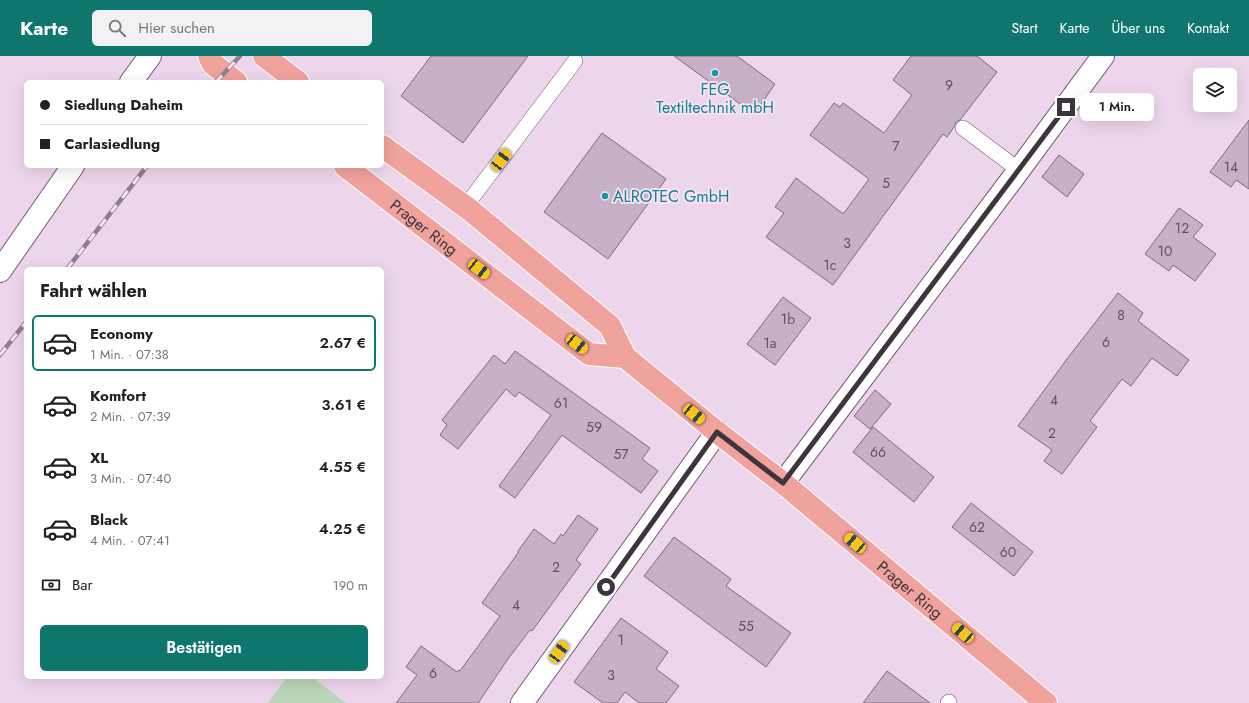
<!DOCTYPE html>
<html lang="de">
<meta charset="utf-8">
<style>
body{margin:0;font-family:Jost,sans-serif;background:#f2f2f2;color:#222;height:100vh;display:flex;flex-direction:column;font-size:15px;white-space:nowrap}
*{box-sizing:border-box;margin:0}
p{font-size:13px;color:#767676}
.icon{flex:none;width:22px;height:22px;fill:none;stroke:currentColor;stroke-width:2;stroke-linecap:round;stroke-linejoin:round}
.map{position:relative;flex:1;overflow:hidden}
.sheet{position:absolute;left:24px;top:211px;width:360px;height:412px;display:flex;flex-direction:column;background:#fff;border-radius:6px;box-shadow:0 4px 16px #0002}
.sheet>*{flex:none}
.top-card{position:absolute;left:24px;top:24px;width:360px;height:88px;border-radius:6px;box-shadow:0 4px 16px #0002;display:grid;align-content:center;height:88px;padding:0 16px;background:#fff}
.buttons{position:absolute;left:1193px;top:12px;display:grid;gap:8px}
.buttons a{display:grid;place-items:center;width:44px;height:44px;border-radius:6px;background:#fff;box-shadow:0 4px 16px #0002;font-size:20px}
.end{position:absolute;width:18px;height:18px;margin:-9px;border:5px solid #3e343d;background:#fff;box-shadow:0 0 0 2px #fff}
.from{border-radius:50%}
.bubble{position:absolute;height:28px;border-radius:6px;background:#fff;box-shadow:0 4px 16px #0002;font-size:13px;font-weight:600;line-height:28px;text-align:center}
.car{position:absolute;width:12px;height:24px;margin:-12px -6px;border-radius:5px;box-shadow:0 0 3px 1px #0007;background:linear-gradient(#f5c518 24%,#345 0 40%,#f5c518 0 76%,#345 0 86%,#f5c518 0)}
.top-card b{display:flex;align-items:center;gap:14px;height:38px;font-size:15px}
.top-card b+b{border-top:1px solid #e0e0e0}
.top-card i{width:10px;height:10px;background:#222}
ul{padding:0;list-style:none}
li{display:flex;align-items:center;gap:12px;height:56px;margin:0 8px 6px;padding:0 8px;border:2px solid transparent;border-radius:6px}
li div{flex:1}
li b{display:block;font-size:15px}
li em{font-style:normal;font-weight:600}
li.current{border-color:#0f766e}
li>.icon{width:36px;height:36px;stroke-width:1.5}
h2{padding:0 16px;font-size:18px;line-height:48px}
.pay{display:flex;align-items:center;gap:10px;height:44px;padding:0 16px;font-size:15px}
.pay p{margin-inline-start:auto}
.cta{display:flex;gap:8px;margin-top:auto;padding:8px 16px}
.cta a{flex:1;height:46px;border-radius:6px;background:#0f766e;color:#fff;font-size:16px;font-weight:600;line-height:46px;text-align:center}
header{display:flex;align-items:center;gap:24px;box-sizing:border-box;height:56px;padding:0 20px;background:#0f766e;color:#fff}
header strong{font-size:19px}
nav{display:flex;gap:22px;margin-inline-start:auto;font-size:14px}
.search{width:280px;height:36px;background:#f2f2f2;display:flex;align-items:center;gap:10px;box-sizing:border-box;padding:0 14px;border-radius:6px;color:#767676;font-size:15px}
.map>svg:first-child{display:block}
.green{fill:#bcd6b9}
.building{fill:#c8b1c7;stroke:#7e6a7e}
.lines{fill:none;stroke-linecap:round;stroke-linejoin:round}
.lane-casing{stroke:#715d71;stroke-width:16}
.street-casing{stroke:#715d71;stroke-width:24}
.secondary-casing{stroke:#715d71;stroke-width:24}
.primary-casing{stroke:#fff;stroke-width:24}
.lane{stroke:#fff;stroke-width:15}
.street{stroke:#fff;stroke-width:22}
.secondary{stroke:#fff;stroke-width:22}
.primary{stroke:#f0a29d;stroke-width:22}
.rail-casing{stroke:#8f7f8e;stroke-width:4.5}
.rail{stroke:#fae3fa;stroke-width:3;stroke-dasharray:9;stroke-linecap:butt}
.route{stroke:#3e343d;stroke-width:5}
.culture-dot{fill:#0f9aa8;stroke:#fae3fa;stroke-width:1.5}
.labels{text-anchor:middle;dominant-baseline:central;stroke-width:3.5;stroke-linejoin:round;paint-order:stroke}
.number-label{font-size:14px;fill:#605360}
.culture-label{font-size:16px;fill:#0d838f;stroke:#fae3fa}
.street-label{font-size:16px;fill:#3e343d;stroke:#fae3fa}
</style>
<header>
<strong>Karte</strong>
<div class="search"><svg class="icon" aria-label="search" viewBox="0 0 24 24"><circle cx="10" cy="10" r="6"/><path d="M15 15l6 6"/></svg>Hier suchen</div>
<nav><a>Start</a><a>Karte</a><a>Über uns</a><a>Kontakt</a></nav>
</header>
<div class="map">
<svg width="1249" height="647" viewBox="0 0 1249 647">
<rect width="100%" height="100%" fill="#edd6ec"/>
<path class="green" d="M287 621H312L346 647H268Z"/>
<g class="building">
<path d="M431 0H528L463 87 401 40Z"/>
<path d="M674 0H737L775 28 754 58Z"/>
<path d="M911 0H977L997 16 960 64 956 66 954 71 947 81 943 78 833 229 766 181 784 157 775 151 796 122 842 157H844L869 123 810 79 834 47 840 51 843 47 884 77 912 39 893 24Z"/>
<path d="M1249 64V133L1236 124 1231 131 1210 116Z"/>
<path d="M602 77 666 123 608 203 544 156Z"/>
<path d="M1059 99 1084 118 1067 141 1042 121Z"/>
<path d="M1179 152 1203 169 1193 181 1216 198 1195 225 1173 209 1169 215 1145 198Z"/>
<path d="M1118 237 1143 257 1138 265 1189 304 1177 320 1152 302 1131 330 1122 323 1090 365 1097 371 1062 418 1044 405 1052 394 1018 370 1067 303Z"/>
<path d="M783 241 811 262 775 309 747 288Z"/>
<path d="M515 295 650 392 642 403 658 415 641 437 562 379 515 442 499 430 551 359 519 336 515 341 506 333 458 393 440 379 447 369 442 364 494 299 505 308Z"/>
<path d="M875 334 891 348 870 373 854 360Z"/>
<path d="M873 371 934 421 914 446 853 396Z"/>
<path d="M971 447 1033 496 1014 520 952 471Z"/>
<path d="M578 459 598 473 576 504 581 508 532 575 530 574 508 603 478 647H396L417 619 406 611 421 590 457 616 459 614 460 615 500 560 482 547 518 497V495L534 473 554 488 561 478 563 480Z"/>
<path d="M674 481 731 523 726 530 791 577 766 611 644 520Z"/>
<path d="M621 562 668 596 656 613 679 630 666 647H639L625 636 617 647H603L574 626Z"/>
<path d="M887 615 930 647H863Z"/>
</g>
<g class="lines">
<defs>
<g id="lane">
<path d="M963 72 1019 114"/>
<path d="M465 151 575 5"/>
<path d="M948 647 949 646"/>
</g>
<g id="street">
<path d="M783 427 1019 114 1103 0"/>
<path d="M522 647 717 376"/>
</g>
<g id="secondary">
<path d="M131 26 150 0"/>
<path d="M0 215 73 110"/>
</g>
<g id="primary">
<path d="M209 0 213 8 236 26"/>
<path d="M264 0 298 26"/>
<path id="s1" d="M382 90 470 154 610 270 625 301 717 376 783 427 1046 647"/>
<path id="s2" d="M345 110 589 298 625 301"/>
</g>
</defs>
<use href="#lane" class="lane-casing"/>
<use href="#street" class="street-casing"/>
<use href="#secondary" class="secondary-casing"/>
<use href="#primary" class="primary-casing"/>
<use href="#lane" class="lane"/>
<use href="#street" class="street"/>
<use href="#secondary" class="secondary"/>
<use href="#primary" class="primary"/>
<defs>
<g id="rail">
<path d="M216 26 240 0"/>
<path d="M67 213 147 110"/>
<path d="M0 299 26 266"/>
</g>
</defs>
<use href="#rail" class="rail-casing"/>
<use href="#rail" class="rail"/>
</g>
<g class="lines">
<path class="route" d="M606 531 717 376 783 427 1066 51"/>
</g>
<g class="culture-dot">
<circle cx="715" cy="17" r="4"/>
<circle cx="605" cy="140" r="4"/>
</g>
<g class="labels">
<g class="number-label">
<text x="949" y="29">9</text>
<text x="896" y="90">7</text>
<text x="1231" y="111">14</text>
<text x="886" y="127">5</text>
<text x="1182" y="172">12</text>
<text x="847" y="187">3</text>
<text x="1165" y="195">10</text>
<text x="830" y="209">1c</text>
<text x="1121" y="259">8</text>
<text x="788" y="263">1b</text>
<text x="1106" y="286">6</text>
<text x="770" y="287">1a</text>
<text x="1054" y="344">4</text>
<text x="561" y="347">61</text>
<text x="594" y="371">59</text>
<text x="1052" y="377">2</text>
<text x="878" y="396">66</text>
<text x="621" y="398">57</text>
<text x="977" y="471">62</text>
<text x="1008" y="496">60</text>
<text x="556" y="511">2</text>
<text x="516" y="549">4</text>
<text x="746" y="570">55</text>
<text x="621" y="584">1</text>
<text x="433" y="617">6</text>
<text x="611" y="619">3</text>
</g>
<g class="culture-label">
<text x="715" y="33">FEG<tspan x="715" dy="18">Textiltechnik mbH</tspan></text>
<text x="613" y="140" text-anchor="start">ALROTEC GmbH</text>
</g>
<g class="street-label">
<text stroke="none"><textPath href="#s2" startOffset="100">Prager Ring</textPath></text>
<text stroke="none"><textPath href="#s1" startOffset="693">Prager Ring</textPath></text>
</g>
</g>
</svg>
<div class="buttons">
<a><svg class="icon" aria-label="layers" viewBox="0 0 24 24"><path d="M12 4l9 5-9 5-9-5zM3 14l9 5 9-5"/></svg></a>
</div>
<i class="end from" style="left:606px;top:531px"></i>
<i class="end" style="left:1066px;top:51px"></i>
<div class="bubble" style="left:1080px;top:37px;width:74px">1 Min.</div>
<i class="car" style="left:501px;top:104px;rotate:37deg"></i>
<i class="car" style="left:479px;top:213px;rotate:128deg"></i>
<i class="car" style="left:577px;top:288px;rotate:128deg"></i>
<i class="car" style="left:694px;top:358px;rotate:129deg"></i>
<i class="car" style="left:855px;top:487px;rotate:310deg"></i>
<i class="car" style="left:963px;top:577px;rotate:310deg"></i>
<i class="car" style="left:559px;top:596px;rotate:36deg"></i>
<div class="top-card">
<b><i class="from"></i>Siedlung Daheim</b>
<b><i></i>Carlasiedlung</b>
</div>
<section class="sheet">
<h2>Fahrt wählen</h2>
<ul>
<li class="current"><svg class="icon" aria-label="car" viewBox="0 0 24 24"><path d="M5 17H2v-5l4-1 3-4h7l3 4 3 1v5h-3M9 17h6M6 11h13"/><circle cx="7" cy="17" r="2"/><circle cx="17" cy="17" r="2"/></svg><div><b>Economy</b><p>1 Min. · 07:38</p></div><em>2.67 €</em></li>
<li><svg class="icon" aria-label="car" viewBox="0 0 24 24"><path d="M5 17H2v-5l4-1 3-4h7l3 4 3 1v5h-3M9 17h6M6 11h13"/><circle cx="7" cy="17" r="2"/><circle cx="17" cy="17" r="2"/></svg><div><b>Komfort</b><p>2 Min. · 07:39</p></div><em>3.61 €</em></li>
<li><svg class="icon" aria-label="car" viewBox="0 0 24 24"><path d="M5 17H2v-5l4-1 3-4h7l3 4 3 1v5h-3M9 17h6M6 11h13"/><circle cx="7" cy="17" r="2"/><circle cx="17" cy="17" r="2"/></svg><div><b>XL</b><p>3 Min. · 07:40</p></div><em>4.55 €</em></li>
<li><svg class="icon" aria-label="car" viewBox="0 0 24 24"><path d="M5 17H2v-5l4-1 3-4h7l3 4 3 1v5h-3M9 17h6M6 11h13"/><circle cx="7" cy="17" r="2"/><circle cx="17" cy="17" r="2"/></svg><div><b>Black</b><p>4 Min. · 07:41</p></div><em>4.25 €</em></li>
</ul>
<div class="pay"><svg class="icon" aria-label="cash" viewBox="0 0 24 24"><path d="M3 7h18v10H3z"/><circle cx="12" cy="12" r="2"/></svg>Bar<p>190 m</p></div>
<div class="cta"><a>Bestätigen</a></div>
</section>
</div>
